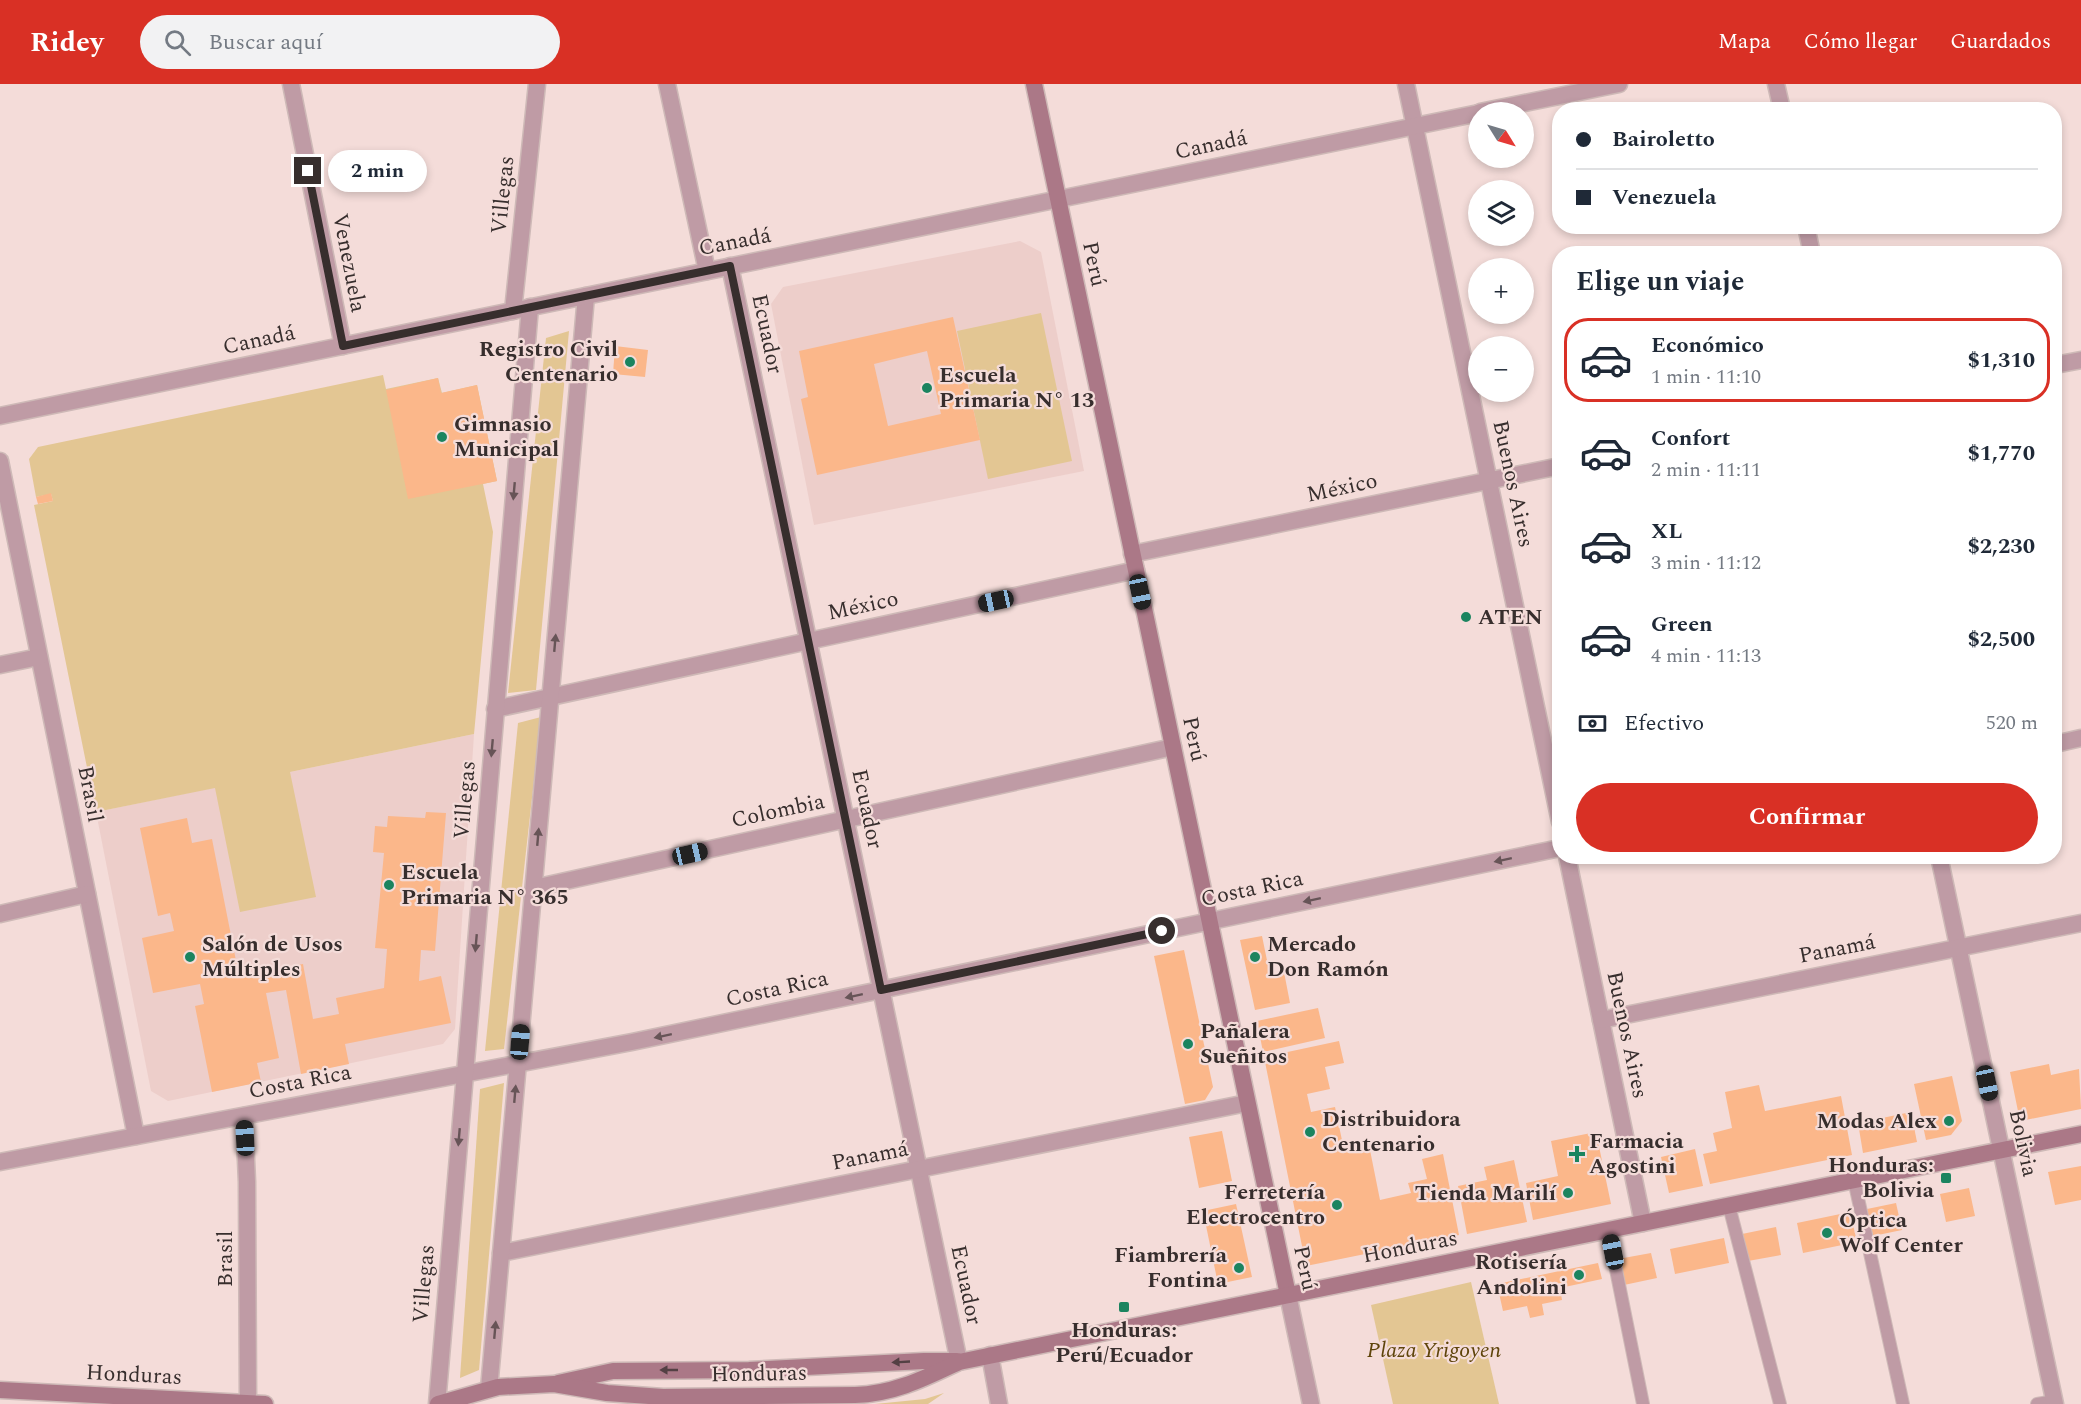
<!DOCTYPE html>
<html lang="es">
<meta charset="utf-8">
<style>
body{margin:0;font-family:Spectral,serif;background:#f2f2f3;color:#1f2937;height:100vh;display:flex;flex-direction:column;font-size:22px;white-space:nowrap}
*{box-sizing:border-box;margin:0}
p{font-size:20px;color:#747a83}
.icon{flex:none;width:33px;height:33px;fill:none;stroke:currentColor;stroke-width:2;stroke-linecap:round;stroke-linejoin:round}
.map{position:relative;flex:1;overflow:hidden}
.side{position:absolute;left:1552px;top:162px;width:510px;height:618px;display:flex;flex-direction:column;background:#fff;border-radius:24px;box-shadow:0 3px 9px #0003}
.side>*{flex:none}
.hud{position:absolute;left:1552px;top:18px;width:510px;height:132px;border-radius:24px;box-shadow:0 3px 9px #0003;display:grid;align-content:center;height:132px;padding:0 24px;background:#fff}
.needle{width:39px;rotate:127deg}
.controls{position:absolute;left:1468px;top:18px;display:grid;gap:12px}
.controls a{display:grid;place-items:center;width:66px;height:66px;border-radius:50%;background:#fff;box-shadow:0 3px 9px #0003;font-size:30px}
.end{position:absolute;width:27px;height:27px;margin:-14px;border:8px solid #372e2d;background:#fff;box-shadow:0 0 0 3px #fff}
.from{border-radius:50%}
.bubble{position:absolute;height:42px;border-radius:21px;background:#fff;box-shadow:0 3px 9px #0003;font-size:20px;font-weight:700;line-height:42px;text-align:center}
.car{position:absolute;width:18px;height:36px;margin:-18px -9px;border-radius:8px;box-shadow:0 0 4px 2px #0007;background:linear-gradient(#222 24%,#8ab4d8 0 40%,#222 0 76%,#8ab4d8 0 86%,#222 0)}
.hud b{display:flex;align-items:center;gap:21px;height:57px;font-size:22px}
.hud b+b{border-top:2px solid #e0e1e3}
.hud i{width:15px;height:15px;background:#1f2937}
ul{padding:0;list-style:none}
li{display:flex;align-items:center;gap:18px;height:84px;margin:0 12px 9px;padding:0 12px;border:3px solid transparent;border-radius:24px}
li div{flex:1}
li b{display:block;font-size:22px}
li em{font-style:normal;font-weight:700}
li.on{border-color:#d93025}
li>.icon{width:54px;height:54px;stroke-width:1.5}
h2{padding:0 24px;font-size:27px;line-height:72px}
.pay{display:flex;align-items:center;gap:15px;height:66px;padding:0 24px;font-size:22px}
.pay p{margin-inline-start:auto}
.primary-button{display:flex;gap:12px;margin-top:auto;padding:12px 24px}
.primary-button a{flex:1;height:69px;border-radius:36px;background:#d93025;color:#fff;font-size:24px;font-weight:700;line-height:69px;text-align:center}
header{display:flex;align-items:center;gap:36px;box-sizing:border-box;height:84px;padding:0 30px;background:#d93025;color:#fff}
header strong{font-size:28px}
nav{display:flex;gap:33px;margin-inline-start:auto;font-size:21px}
.search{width:420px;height:54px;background:#f2f2f3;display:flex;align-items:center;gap:15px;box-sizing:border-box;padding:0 21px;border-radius:33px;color:#747a83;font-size:22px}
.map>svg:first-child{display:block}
.built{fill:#edceca}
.green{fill:#e3c693}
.building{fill:#fbb78a;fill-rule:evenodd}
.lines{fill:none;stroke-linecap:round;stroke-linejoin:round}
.service-casing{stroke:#ceb9b7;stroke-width:14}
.minor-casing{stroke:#ceb9b7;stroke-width:19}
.tertiary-casing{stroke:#ceb9b7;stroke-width:19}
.secondary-casing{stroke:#ceb9b7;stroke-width:19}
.service{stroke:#bf9ba5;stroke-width:12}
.minor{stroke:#bf9ba5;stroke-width:16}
.tertiary{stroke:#bf9ba5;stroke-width:16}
.secondary{stroke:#ab7887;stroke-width:16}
.oneway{fill:#675457}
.oneway2{fill:#544044}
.route{stroke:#372e2d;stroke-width:8}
.poi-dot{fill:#1b845f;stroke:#f4dcd9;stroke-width:2}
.labels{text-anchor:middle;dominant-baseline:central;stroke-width:4.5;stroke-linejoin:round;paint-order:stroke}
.street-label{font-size:22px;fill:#372e2d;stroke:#f4dcd9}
.poi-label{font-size:22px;font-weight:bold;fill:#372e2d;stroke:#f4dcd9;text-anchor:start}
.park-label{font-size:22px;font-style:italic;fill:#5e440a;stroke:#f4dcd9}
</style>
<header>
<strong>Ridey</strong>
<div class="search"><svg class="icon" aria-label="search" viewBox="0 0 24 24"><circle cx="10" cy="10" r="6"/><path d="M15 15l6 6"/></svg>Buscar aquí</div>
<nav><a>Mapa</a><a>Cómo llegar</a><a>Guardados</a></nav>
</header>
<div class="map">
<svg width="2081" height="1320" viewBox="0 0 2081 1320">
<rect width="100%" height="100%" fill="#f4dcd9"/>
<g class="built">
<path d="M1020 157 1041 168 1084 387 814 441 771 220 783 203Z"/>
<path d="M474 650 455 945 443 960 168 1017 151 1007 96 728Z"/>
</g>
<g class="green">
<path d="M1041 229 1072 377 988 395 957 247Z"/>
<path d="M569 247 536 606 508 609 546 254Z"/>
<path d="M383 291 386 305 438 294 442 309 477 301 497 397 483 400 493 448 474 650 290 688 316 813 240 828 215 704 96 728 34 421 53 417 51 410 36 413 29 375 38 363Z"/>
<path d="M541 633 504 965 485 967 518 639Z"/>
<path d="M504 999 479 1286 460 1294 480 1005Z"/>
<path d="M1471 1198 1499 1320H1393L1371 1221Z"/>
<path d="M944 1309 928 1320H875L925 1315Z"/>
</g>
<g class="building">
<path d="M953 233 980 356 817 391 801 315 808 313 799 267ZM927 267 941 330 888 342 874 280Z"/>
<path d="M615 262 648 266 645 293 613 290Z"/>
<path d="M438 294 441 309 477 301 497 397 408 415 386 306Z"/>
<path d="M51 409 53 417 38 420 36 413Z"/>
<path d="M426 728 446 729 435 867 421 866 419 897 441 892 451 939 345 960 349 980 301 990 286 906 266 909 279 974 257 979 261 998 212 1008 195 922 204 920 200 900 153 909 142 854 174 847 170 829 158 832 140 744 187 734 192 759 212 755 239 892 303 880 313 935 339 930 336 914 384 904 387 865 375 864 384 769 373 768 375 742 387 743 388 732 425 734Z"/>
<path d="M1262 852 1270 891 1284 888 1290 919 1255 926 1240 856Z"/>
<path d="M1184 866 1213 1003 1205 1016 1185 1020 1154 872Z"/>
<path d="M1318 924 1325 954 1263 968 1257 937Z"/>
<path d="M1339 957 1344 979 1325 983 1330 1005 1307 1010 1311 1028 1335 1023 1343 1061 1368 1056 1380 1116 1411 1109 1408 1099 1427 1095 1422 1075 1443 1070 1459 1151 1306 1182 1264 973Z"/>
<path d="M2049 980 2051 991 2079 985 2081 1025 2020 1037 2010 988Z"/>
<path d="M1952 992 1962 1037 1951 1051 1926 1056 1914 1000Z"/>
<path d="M1759 1001 1765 1027 1841 1012 1852 1071 1710 1100 1703 1070 1717 1067 1713 1049 1732 1044 1725 1008Z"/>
<path d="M1911 1028 1917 1058 1863 1069 1858 1039Z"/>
<path d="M1222 1047 1232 1097 1199 1104 1189 1053Z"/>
<path d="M1596 1048 1611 1120 1533 1136 1526 1099 1558 1092 1551 1057Z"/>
<path d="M1695 1065 1703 1102 1669 1109 1661 1073Z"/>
<path d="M1514 1076 1527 1138 1467 1150 1458 1102 1487 1096 1484 1083Z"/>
<path d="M2081 1082V1116L2055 1121 2048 1088Z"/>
<path d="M1969 1104 1975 1132 1946 1138 1940 1110Z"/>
<path d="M1896 1119 1902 1146 1873 1152 1867 1125Z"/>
<path d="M1236 1120 1252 1193 1218 1200 1203 1127Z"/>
<path d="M1850 1128 1857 1158 1803 1169 1797 1139Z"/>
<path d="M1776 1143 1781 1171 1748 1177 1742 1150Z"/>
<path d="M1724 1154 1729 1179 1675 1190 1670 1165Z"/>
<path d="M1651 1169 1657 1194 1624 1201 1618 1175Z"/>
<path d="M1598 1179 1602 1195 1560 1204 1562 1216 1542 1220 1544 1231 1530 1234 1527 1222 1503 1227 1497 1200Z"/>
</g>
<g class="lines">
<defs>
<g id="service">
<path d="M1854 1096 1903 1320"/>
<path d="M1729 1122 1780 1320"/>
<path d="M1608 1146 1643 1320"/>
<path d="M2037 1320 2055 1317"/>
</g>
<g id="minor">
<path d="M291 0 343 262"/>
<path d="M667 0 707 187"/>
<path d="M1406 0 1560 738"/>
<path d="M1776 0 1782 26"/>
<path d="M1806 142 1812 170"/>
<path d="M730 182 959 1278"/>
<path d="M513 227 537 0"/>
<path d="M2055 281 2081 276"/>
<path d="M0 377 136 1052"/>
<path d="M1132 470 1560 382"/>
<path d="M0 581 39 573"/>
<path d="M495 625 1136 486"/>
<path d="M2055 660 2081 654"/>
<path d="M1567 772 1643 1139"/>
<path d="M1939 772 2055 1320"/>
<path d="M534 804 1173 663"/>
<path d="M0 830 87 810"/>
<path d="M1601 936 2081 839"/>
<path d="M244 1032 247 1098 248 1319"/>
<path d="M0 1078 632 958 1560 764"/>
<path d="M501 1169 1247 1019"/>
<path d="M1288 1211 1311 1320"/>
<path d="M990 1271 999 1320"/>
<path d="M489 1305 586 212"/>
<path d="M437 1320 530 223"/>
</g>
<g id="tertiary">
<path d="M1480 28 1619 0"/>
<path d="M0 332 1479 29"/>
</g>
<g id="secondary">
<path d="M1034 0 1288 1211"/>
<path d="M558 1299 613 1287 749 1286 924 1277H957"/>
<path d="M0 1306 265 1320"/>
<path d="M438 1320 498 1303 554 1300 607 1309 663 1313 855 1311C894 1310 925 1294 959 1278L2081 1050"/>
</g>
</defs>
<use href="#service" class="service-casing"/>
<use href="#minor" class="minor-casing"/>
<use href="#tertiary" class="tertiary-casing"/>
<use href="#secondary" class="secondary-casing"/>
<use href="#service" class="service"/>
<use href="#minor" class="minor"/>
<use href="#tertiary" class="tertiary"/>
<use href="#secondary" class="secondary"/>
</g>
<defs><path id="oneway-solid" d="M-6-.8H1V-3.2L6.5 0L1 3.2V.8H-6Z" transform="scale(1.5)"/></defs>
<g class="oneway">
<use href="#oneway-solid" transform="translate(514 407) rotate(95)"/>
<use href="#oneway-solid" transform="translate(555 559) rotate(-85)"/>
<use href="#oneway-solid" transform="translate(492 664) rotate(95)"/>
<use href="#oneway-solid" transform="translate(538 753) rotate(-85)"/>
<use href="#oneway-solid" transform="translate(1503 776) rotate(168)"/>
<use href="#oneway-solid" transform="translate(1312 816) rotate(168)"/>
<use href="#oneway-solid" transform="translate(476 859) rotate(95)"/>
<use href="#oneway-solid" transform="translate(854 912) rotate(168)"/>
<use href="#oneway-solid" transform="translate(663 952) rotate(168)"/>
<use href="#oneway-solid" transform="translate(515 1010) rotate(-85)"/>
<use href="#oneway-solid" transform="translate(459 1053) rotate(95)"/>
<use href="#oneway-solid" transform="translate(495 1246) rotate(-85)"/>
</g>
<g class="oneway2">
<use href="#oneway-solid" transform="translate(901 1278) rotate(177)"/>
<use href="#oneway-solid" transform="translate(669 1286) rotate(180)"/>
</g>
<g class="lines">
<path class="route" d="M308 87 343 262 730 182 881 906 1162 847"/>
</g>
<g class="poi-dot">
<circle cx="630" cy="278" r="6"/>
<circle cx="927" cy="304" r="6"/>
<circle cx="442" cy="353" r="6"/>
<circle cx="1466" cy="533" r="6"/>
<circle cx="389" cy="801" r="6"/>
<circle cx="190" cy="873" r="6"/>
<circle cx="1255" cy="873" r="6"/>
<circle cx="1188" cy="960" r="6"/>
<circle cx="1949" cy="1037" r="6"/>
<circle cx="1310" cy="1048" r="6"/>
<path d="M1574 1061h6v6h6v6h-6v6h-6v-6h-6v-6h6z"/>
<rect x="1940" y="1088" width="12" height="12" rx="3"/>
<circle cx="1568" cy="1109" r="6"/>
<circle cx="1337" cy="1121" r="6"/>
<circle cx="1827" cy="1149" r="6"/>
<circle cx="1239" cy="1184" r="6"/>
<circle cx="1579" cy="1191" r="6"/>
<rect x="1118" y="1217" width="12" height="12" rx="3"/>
</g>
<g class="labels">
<g class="street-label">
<text transform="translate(1211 61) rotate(-12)">Canadá</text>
<text transform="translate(503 111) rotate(-84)">Villegas</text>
<text transform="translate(735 158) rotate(-11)">Canadá</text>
<text transform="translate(349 179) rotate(79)">Venezuela</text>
<text transform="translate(1094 180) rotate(78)">Perú</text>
<text transform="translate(767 250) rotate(78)">Ecuador</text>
<text transform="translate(259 256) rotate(-12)">Canadá</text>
<text transform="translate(1513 400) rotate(78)">Buenos Aires</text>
<text transform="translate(1342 404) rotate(-12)">México</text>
<text transform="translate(863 522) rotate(-12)">México</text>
<text transform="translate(1194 655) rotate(78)">Perú</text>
<text transform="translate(90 710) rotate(79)">Brasil</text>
<text transform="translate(465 716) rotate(-85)">Villegas</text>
<text transform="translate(867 725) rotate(78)">Ecuador</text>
<text transform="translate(778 727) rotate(-12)">Colombia</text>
<text transform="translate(1252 805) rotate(-12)">Costa Rica</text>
<text transform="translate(1837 865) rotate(-11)">Panamá</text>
<text transform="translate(777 905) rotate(-12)">Costa Rica</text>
<text transform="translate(1627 951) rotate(78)">Buenos Aires</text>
<text transform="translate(300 998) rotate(-11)">Costa Rica</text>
<text transform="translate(2023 1059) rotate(78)">Bolivia</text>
<text transform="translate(870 1072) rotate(-11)">Panamá</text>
<text transform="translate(1410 1163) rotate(-11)">Honduras</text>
<text transform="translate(225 1175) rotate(-90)">Brasil</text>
<text transform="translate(1305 1184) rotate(78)">Perú</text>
<text transform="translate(424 1200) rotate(-85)">Villegas</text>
<text transform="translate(966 1201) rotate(78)">Ecuador</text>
<text transform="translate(759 1290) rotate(-1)">Honduras</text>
<text transform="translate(134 1291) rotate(3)">Honduras</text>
</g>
<g class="poi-label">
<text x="618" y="265" text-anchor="end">Registro Civil<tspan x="618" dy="25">Centenario</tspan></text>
<text x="939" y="291">Escuela<tspan x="939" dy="25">Primaria N° 13</tspan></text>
<text x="454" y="340">Gimnasio<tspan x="454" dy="25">Municipal</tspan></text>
<text x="1478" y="533">ATEN</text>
<text x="401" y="788">Escuela<tspan x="401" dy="25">Primaria N° 365</tspan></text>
<text x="202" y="860">Salón de Usos<tspan x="202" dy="25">Múltiples</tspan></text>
<text x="1267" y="860">Mercado<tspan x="1267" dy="25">Don Ramón</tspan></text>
<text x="1200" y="947">Pañalera<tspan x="1200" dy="25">Sueñitos</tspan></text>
<text x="1322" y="1035">Distribuidora<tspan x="1322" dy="25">Centenario</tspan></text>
<text x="1937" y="1037" text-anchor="end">Modas Alex</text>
<text x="1589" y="1057">Farmacia<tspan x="1589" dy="25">Agostini</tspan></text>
<text x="1934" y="1081" text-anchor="end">Honduras:<tspan x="1934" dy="25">Bolivia</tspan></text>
<text x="1325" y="1108" text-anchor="end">Ferretería<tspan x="1325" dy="25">Electrocentro</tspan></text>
<text x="1556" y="1109" text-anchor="end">Tienda Marilí</text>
<text x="1839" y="1136">Óptica<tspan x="1839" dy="25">Wolf Center</tspan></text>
<text x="1227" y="1171" text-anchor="end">Fiambrería<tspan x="1227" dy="25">Fontina</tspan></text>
<text x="1567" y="1178" text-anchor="end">Rotisería<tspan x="1567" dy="25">Andolini</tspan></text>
<text x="1124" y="1246" text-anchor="middle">Honduras:<tspan x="1124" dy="25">Perú/Ecuador</tspan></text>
</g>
<g class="park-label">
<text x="1434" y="1266">Plaza Yrigoyen</text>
</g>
</g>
</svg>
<div class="controls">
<a><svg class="needle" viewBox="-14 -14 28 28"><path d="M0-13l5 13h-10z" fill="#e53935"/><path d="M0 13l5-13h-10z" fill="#747a83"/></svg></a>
<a><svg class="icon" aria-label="layers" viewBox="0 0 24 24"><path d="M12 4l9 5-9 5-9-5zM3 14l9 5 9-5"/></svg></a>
<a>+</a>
<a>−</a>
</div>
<i class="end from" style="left:1162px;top:847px"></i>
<i class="end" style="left:308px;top:87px"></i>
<div class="bubble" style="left:328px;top:66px;width:99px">2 min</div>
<i class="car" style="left:1140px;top:508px;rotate:168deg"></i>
<i class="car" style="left:996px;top:517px;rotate:258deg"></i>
<i class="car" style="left:690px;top:770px;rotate:77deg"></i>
<i class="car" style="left:520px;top:958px;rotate:5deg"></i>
<i class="car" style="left:1987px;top:999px;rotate:168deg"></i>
<i class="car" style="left:245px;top:1054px;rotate:357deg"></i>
<i class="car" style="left:1613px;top:1168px;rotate:349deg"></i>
<div class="hud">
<b><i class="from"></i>Bairoletto</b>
<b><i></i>Venezuela</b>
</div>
<section class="side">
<h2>Elige un viaje</h2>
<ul>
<li class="on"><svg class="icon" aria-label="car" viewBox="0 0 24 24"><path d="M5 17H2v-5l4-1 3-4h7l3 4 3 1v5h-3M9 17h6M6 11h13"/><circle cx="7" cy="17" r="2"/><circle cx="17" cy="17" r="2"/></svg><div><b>Económico</b><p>1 min · 11:10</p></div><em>$1,310</em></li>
<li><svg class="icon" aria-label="car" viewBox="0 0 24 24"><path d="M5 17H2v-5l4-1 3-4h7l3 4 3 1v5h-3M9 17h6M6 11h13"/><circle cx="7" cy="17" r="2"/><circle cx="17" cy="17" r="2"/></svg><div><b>Confort</b><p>2 min · 11:11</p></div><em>$1,770</em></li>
<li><svg class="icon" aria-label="car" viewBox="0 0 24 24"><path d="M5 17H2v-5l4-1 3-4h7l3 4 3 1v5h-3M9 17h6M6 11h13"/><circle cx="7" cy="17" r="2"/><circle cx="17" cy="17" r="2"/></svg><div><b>XL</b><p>3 min · 11:12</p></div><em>$2,230</em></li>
<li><svg class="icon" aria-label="car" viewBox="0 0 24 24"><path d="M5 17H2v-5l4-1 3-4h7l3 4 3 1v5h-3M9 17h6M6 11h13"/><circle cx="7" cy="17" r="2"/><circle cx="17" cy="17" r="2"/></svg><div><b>Green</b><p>4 min · 11:13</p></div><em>$2,500</em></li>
</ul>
<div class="pay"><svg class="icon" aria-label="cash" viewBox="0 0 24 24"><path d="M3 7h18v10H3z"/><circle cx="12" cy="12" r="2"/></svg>Efectivo<p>520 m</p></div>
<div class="primary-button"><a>Confirmar</a></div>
</section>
</div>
